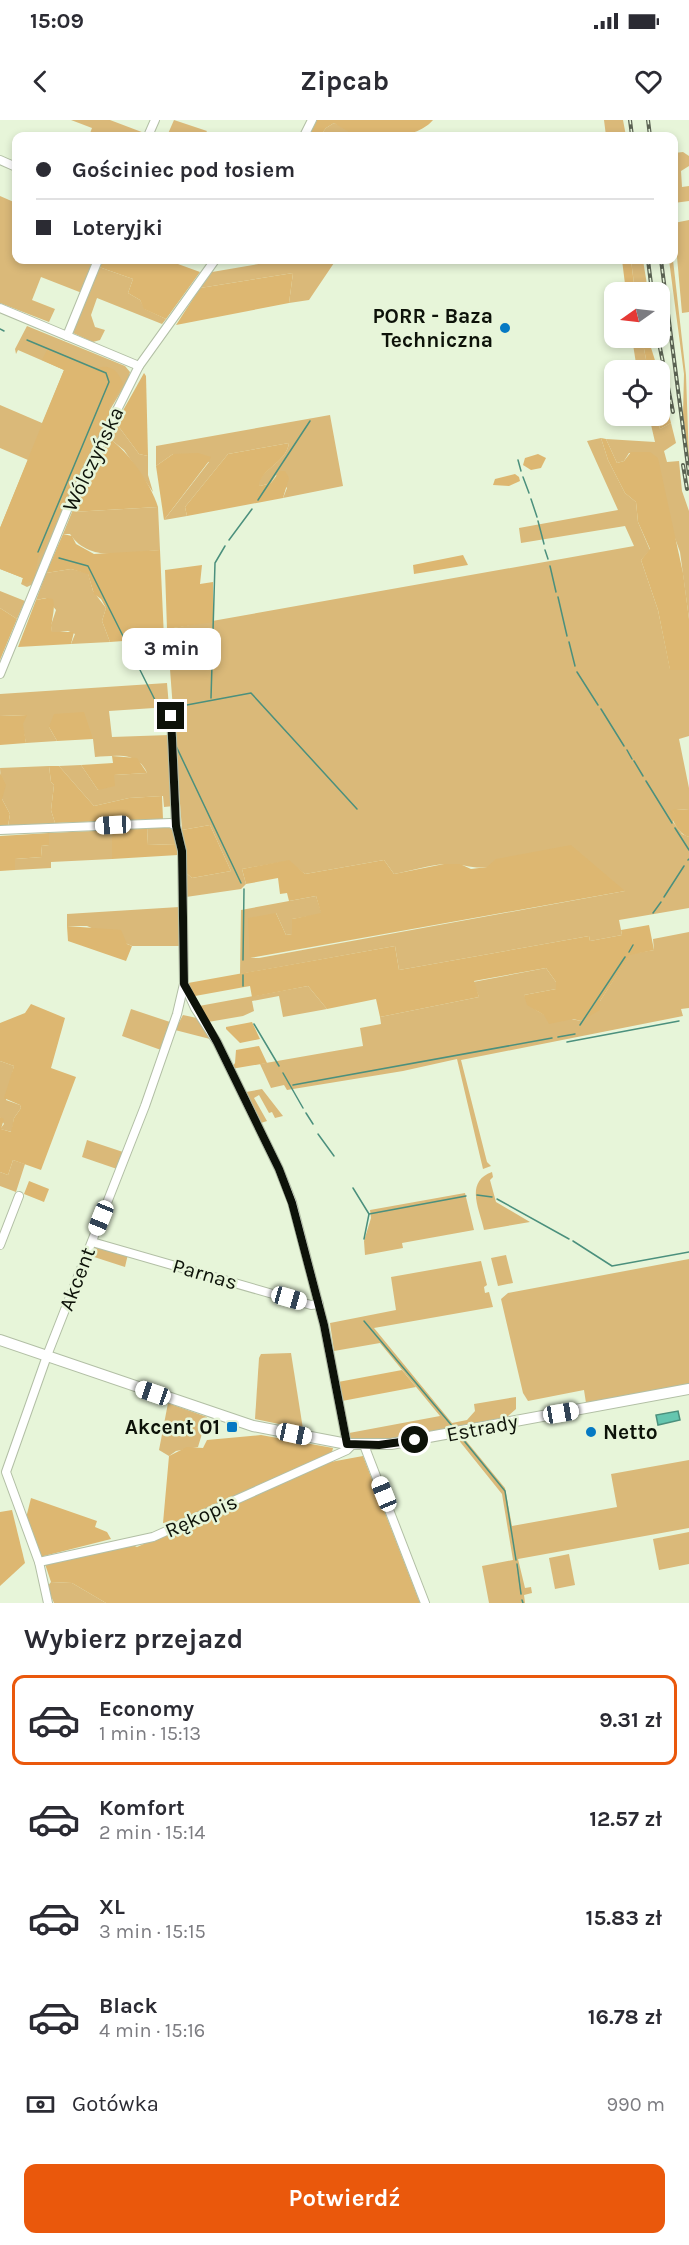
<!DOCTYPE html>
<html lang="pl">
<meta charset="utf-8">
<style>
body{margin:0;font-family:Karla,sans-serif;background:#f7f7f7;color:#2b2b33;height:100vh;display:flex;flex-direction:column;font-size:22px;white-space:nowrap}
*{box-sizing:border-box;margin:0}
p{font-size:20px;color:#7c7c81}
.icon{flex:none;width:33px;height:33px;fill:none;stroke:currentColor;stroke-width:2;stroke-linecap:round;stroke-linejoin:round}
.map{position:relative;height:1483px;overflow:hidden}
.drawer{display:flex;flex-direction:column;background:#fff;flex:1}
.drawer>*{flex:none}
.banner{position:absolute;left:12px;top:12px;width:666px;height:132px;border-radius:12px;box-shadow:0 3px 9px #0003;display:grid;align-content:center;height:132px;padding:0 24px;background:#fff}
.needle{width:39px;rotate:256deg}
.buttons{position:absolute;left:604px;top:162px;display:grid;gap:12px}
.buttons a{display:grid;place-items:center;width:66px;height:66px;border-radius:12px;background:#fff;box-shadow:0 3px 9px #0003;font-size:30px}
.end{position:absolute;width:27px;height:27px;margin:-14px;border:8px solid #0d1209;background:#fff;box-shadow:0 0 0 3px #fff}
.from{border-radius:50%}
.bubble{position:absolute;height:42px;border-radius:12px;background:#fff;box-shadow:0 3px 9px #0003;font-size:20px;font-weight:700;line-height:42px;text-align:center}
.car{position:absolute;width:18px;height:36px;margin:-18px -9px;border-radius:8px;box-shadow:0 0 4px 2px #0007;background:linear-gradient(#fff 24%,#345 0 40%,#fff 0 76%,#345 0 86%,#fff 0)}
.banner b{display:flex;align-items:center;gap:21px;height:57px;font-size:22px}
.banner b+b{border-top:2px solid #e1e1e2}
.banner i{width:15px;height:15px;background:#2b2b33}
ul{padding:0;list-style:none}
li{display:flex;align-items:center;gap:18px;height:90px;margin:0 12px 9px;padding:0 12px;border:3px solid transparent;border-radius:12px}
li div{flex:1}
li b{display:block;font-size:22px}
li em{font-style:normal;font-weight:700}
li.selected{border-color:#ea580c}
li>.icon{width:54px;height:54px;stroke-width:1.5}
h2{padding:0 24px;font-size:27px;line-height:72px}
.pay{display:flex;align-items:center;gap:15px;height:66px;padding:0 24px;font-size:22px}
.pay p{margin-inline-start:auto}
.cta{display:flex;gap:12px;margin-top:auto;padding:12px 24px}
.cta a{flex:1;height:69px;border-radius:12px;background:#ea580c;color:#fff;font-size:24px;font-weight:700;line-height:69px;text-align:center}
.status{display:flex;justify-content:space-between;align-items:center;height:42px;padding:0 30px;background:#fff;direction:ltr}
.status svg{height:16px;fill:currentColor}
header{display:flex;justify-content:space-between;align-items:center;height:78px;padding:0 24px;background:#fff;font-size:27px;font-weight:700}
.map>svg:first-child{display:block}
.green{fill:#dab979}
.forest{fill:#ddb771}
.water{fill:#65c6af;stroke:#4b907d;stroke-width:1.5}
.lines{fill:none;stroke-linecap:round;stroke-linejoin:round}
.stream{stroke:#4b907d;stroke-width:1.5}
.minor-casing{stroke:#b2bfa5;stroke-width:10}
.major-casing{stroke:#b2bfa5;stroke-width:12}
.minor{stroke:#fff;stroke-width:8}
.major{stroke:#fff;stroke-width:10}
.rail-casing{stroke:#5b6353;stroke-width:4}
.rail{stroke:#e7f5d9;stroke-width:1.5;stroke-dasharray:4.5;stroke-linecap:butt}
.route{stroke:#0d1209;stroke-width:8}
.poi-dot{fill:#0579c3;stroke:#e7f5d9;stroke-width:2}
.labels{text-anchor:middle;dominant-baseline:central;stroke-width:5;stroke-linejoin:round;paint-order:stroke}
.poi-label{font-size:21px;font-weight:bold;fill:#0d1209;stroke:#e7f5d9;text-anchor:end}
.street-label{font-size:21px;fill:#0d1209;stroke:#e7f5d9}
</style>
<div class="status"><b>15:09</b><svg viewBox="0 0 49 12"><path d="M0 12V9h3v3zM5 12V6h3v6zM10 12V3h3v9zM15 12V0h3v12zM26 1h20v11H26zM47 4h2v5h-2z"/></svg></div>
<header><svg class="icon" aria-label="back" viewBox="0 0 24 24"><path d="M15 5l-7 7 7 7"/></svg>Zipcab<svg class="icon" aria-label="heart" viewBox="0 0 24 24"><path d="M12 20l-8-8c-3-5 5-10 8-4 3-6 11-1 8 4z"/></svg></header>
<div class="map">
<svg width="689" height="1483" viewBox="0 0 689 1483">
<rect width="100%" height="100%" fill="#e7f5d9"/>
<g class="green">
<path d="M71 0H110L147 14 146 16H89L92 8Z"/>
<path d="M174 0 207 11 204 16H167Z"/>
<path d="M604 0H623L626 16H606Z"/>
<path d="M334 3 348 9 351 13 367 12 371 16H320L326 8Z"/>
<path d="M683 32 689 36V46L681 51 682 67 689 66V81L674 83V33Z"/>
<path d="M0 76 16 83V140H96L82 173 41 157 32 180 55 189 49 202 0 183Z"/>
<path d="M689 100V192L682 193 674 103Z"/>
<path d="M282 140H336L309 180 289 183 293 153 200 168 212 152Z"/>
<path d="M631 140H643L648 171 635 172Z"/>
<path d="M669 140H673L686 255 689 341 683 295 684 254Z"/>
<path d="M99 147 133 159 128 173 140 180 145 189 166 199 162 204 97 178 91 195 95 207 105 210 100 220 93 222 73 213Z"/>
<path d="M27 206 125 246 130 252 128 260 108 293 109 301 33 464 27 467 21 464 23 458 0 449V408L28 340 0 328V285L42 303 64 250 18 230 16 234 15 229Z"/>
<path d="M632 218H642L648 250H637Z"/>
<path d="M330 295 343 366 283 378 287 368 276 355 271 363 260 366 258 363C266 346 286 342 289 323L228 334 185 387 187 396 164 400 209 342 173 334 156 346V326Z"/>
<path d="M649 296H657L660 309 671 303 676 323 664 331 667 342 679 341 682 371 689 391V499L680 432 644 333H629L624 341 617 343 606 319 655 322Z"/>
<path d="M116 303 139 334 148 336V355L153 372 124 330 109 318Z"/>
<path d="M601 318 608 340 625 373 636 382 638 402 650 430 641 440 658 490 670 549 689 550V616L679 619 689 668V690L676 689 673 702 682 714 689 717V788L619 800 622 815 590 821 589 816 399 850 395 826 240 854 241 790 316 776 322 794 292 799V814L286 815 276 793 250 838H259L625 771 487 747C472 749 461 743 446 744 429 745 411 751 394 754L384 740 305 754 288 741 242 749 246 764 241 769 186 777 185 752 192 758 231 751 210 705 182 710 167 509 634 426 625 406 521 423 519 408 618 390 587 321Z"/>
<path d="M158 387 160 430C128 432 90 444 70 414H63L72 392Z"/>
<path d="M71 449 88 453 93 471 106 488 102 501 110 522 71 524 75 514 68 511 52 513 51 505 56 490 46 478 36 480 46 453Z"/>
<path d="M0 471 25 481 17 499 0 488Z"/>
<path d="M167 563 169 587 109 591 112 617 169 615 174 686 164 687 163 676 129 678 94 686 59 646 81 645 98 670 114 655 147 653C138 631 115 636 95 637L93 619 49 607 57 621 26 623 22 604 26 595 0 596V574Z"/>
<path d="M49 646 51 662 54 665 51 690 55 703 8 706 10 694 2 679 0 648Z"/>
<path d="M167 706 175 712 177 724 148 725 147 707Z"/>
<path d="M112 710V739L51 742V748L15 750V739L42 737 41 726 49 725V713Z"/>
<path d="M179 787 180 826H132L87 806H67V794Z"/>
<path d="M689 812V888L681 889 683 896 461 940 487 1042 491 1046 483 1049 457 939 403 951 287 970 284 965 271 968 260 944 363 926 360 908 381 904 380 897 479 877 473 862 546 848 556 862V869L524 875C541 903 554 894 581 901L598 887 600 881 630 834 654 830 653 819Z"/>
<path d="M308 866 327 889 283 897 279 876 252 881 254 891 243 896 208 902 199 886Z"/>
<path d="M131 889 170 902 161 930 122 916Z"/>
<path d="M183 895 197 898 210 919 175 910Z"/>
<path d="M0 941 14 946 6 980 20 985 21 988 14 998 12 1012 0 1009 4 1004 0 997Z"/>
<path d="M262 969 283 996 275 998 272 992 269 993 259 975 254 978 267 1001 261 1003 246 972Z"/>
<path d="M87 1020 123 1032 117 1049 82 1037Z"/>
<path d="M13 1040 25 1044 16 1072 0 1066V1052L8 1055Z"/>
<path d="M492 1052 493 1057 490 1060 496 1082 530 1102 484 1110C480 1090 464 1062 492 1052Z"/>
<path d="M465 1073 474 1110 402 1123 403 1128 365 1135 364 1121 371 1098 370 1090Z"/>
<path d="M94 1126 128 1134 125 1147 91 1136Z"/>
<path d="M506 1135 513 1163 498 1166 491 1138Z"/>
<path d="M689 1139V1264L586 1283 584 1270 528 1281 523 1273 501 1179 508 1173Z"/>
<path d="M481 1141 487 1165 484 1167 485 1173 489 1172 493 1187 374 1208 452 1303 467 1300 475 1291 474 1284 516 1277V1289L507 1297 449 1308 386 1320H350L349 1313 440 1296 380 1223 334 1231 330 1203 396 1190 391 1157Z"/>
<path d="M291 1233 303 1309 255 1299 259 1238 261 1234Z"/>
<path d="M168 1283 207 1297 198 1327 176 1331 169 1336 159 1330Z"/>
<path d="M463 1317 505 1368 512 1406 617 1387 611 1354 689 1340V1408L518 1439 525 1468 531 1467 532 1473 524 1475 525 1483H489L482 1446 513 1440 502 1374 457 1318Z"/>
<path d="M689 1412V1444L659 1450 653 1419Z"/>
<path d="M569 1434 575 1465 555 1469 549 1438Z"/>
<path d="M51 1462 72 1463 106 1483H54L47 1467Z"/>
</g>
<g class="forest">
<path d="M317 0H433C418 17 393 17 371 16L367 12 354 15 334 3 326 8 320 16H309Z"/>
<path d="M102 140H167L200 152 166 199 144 189 140 180 128 173 133 159 99 147Z"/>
<path d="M622 140H631L635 172H626Z"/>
<path d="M293 153 289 183 176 205 200 168Z"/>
<path d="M642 218H648L658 250H648Z"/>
<path d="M47 230 93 249C109 243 118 249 123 264L109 287V301L38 438 34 460 25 464 22 462 23 458 0 449V408L64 250 42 240Z"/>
<path d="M144 253 146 256 148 336 139 334 116 303Z"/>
<path d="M660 260 671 303 660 309 657 296H660Z"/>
<path d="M109 318C129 333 150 362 158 387L72 392Z"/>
<path d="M601 318 606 319 617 343 624 341 631 332H650L658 338 683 453 689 499V550H670L658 490 641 440 650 429 638 402 636 382 625 373 608 340Z"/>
<path d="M289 323C286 342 266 346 259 363L260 366 271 363 280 351H285L289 358 283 378 187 396 185 387 228 334Z"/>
<path d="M198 333 211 337 209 341 164 400 156 346 173 334Z"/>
<path d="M538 334 546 338 541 348 531 350 523 345 525 338Z"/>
<path d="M515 354 519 357 520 361 509 366 493 365 495 359Z"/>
<path d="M63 414 72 416 76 424 94 434 160 430 164 518 110 522 102 501 106 488 101 479 94 474 88 454 71 449 46 453Z"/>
<path d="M463 435 468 445 414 454 413 445Z"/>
<path d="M202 445 200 464 213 462V502L167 509 165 450Z"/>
<path d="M47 478 53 479C56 492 50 500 52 512H74L71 524 18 527 36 480Z"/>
<path d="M0 488 17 499 0 540Z"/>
<path d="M84 592 93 619 57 621 49 607 54 594Z"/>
<path d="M27 595 23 604 26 623 0 625V596Z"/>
<path d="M112 636 137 638 147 653 114 655 115 666 98 670 81 645 113 643Z"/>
<path d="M49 646H59L94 686 129 678 162 676 163 699 55 703 51 690 54 665 51 662Z"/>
<path d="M0 653 6 665 2 679 10 694 8 706H0Z"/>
<path d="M676 689 689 690V717C678 714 673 701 669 691Z"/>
<path d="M210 705 231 751 192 758 185 752 182 710Z"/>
<path d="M147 707 148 725 177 724 178 735 112 739V710Z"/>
<path d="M49 713V725L41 726 42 737 15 739V750L0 751V716Z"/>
<path d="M571 725 625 771 250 838 248 798 276 793 286 815 292 814V799L321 793 316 776 289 781 287 773 280 774 278 758 246 764 242 749 289 740 305 754 384 740 394 754 444 744H460L471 749 487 747 496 739Z"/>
<path d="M649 805 654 830 630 835 600 881V890L581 901 573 899 549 904 544 895 527 885 524 875 556 869V862L546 848 474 861 479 877 380 897 376 879 327 889 308 866 252 877 250 866 195 876 188 863 395 826 399 850 589 816 590 821 622 815 621 810Z"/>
<path d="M67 806 121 810 127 824 132 826 126 841 68 821Z"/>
<path d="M31 884 65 898 51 948 76 957 41 1050 13 1040 8 1055 0 1052V997L4 999 1 1009 11 1012 14 998 21 988 20 985 4 978 14 946 0 941V903L25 893Z"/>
<path d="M252 902 260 919 240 923 226 909V907Z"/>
<path d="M259 926 267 943 231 949 235 943 236 930Z"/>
<path d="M29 1061 49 1069 44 1082 24 1074Z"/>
<path d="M402 1250 416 1267 342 1281 338 1262Z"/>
<path d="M261 1315 333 1328 332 1332 177 1403H163L169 1336 187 1327 203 1328 207 1320Z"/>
<path d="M363 1336 420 1483H106L72 1463 51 1462 45 1444 130 1424 137 1427 325 1343Z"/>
<path d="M31 1378 97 1401 95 1407 107 1412 111 1419 40 1437 26 1398Z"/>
<path d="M12 1390 25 1443 0 1466V1392Z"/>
</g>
<path class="water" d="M678 1291 680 1300 658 1305 656 1295Z"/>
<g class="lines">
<g class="stream">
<path d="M0 209 4 211"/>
<path d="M27 220 106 253 109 262 38 432"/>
<path d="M518 340 521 351"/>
<path d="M523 357 529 373"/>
<path d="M531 379 537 397"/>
<path d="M258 380 310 301"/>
<path d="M538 401 544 424"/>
<path d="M229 420 252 389"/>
<path d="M545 430 548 439"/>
<path d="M59 438 88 446 158 586"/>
<path d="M550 446 556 472"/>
<path d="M558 477 567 516"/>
<path d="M569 522 575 546"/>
<path d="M577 552 598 585"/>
<path d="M211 578 215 443 225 426"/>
<path d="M176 587 251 573 357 689"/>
<path d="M601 589 624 626"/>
<path d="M176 626 241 763"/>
<path d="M627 630 632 639"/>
<path d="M634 641 643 656"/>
<path d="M646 661 672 703"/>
<path d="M675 708 689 730"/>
<path d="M688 740 689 739"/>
<path d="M664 777 684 746"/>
<path d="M653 793 661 782"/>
<path d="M629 832 633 825"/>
<path d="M243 840 244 769"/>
<path d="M243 866V855"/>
<path d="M254 904 279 946"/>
<path d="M580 905 625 837"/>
<path d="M558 917 575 914"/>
<path d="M567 922 679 901"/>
<path d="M283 953 303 988"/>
<path d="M293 965 552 918"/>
<path d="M306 993 313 1004"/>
<path d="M318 1014 334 1036"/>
<path d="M353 1068 369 1094 364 1119"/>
<path d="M477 1075 492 1077"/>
<path d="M497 1079 569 1119"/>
<path d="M369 1094 466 1076"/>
<path d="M573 1121 612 1146 689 1132"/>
<path d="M364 1201 453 1307"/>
<path d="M461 1317 505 1371 516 1440"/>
<path d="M517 1444 521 1474"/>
<path d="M522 1480 523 1483"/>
</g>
<defs>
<g id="minor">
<path d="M148 16 155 0"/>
<path d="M304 16 312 0"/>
<path d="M0 40 16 47"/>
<path d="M0 188 139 246"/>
<path d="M67 216 98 140"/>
<path d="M0 554 67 390 139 246 215 140"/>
<path d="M171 596 176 706 182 731 184 864 195 888 217 922 279 1049 292 1082 324 1205 347 1324"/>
<path d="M0 710 170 703 176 706"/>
<path d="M92 1122 311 1185 319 1184"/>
<path d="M0 1125 19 1076"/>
<path d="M364 1325 425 1483"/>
<path d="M39 1442 153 1417 347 1330 353 1324"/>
<path d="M48 1483 39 1442 6 1352 48 1233 145 986 177 894 184 864"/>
</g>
<path id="major" d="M0 1220 253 1306 347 1324H391L689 1269"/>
</defs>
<use href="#minor" class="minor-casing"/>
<use href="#major" class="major-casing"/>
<use href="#minor" class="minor"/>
<use href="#major" class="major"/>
<defs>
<g id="rail">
<path d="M630 0 632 16"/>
<path d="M648 0 650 16"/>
<path d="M648 140 652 172"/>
<path d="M661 140 689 354"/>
<path d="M658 218 673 292"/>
<path d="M683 345 687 369"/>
</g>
</defs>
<use href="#rail" class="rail-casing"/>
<use href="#rail" class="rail"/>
</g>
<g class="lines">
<path class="route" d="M171 596 176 706 182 731 184 864 217 922 279 1049 292 1083 324 1205 347 1324 379 1325 415 1320"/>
</g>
<g class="poi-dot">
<circle cx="505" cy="208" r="6"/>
<rect x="226" y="1301" width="12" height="12" rx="3"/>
<circle cx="591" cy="1312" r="6"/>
</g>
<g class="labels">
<g class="poi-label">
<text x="493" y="196">PORR - Baza<tspan x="493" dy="24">Techniczna</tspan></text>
<text x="220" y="1307">Akcent 01</text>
<text x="603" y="1312" text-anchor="start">Netto</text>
</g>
<g class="street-label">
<text transform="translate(93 339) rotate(-64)">Wólczyńska</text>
<text transform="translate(205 1154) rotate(16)">Parnas</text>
<text transform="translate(77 1159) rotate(-69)">Akcent</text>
<text transform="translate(482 1308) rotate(-11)">Estrady</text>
<text transform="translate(201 1396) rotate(-24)">Rękopis</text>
</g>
</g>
</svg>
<div class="buttons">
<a><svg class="needle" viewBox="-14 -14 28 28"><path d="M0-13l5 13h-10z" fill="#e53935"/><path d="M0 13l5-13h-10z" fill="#7c7c81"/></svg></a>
<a><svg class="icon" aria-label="locate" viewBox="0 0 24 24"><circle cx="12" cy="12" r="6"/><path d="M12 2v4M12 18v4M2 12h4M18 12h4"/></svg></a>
</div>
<i class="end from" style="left:415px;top:1320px"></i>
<i class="end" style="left:171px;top:596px"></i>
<div class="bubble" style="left:122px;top:508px;width:99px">3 min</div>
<i class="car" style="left:113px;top:705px;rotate:267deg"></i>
<i class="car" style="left:101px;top:1098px;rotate:202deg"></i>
<i class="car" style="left:289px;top:1178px;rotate:106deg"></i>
<i class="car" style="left:153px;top:1273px;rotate:289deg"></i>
<i class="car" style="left:561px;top:1293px;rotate:80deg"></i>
<i class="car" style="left:294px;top:1314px;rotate:102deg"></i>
<i class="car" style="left:384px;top:1374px;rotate:338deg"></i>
<div class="banner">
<b><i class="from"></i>Gościniec pod łosiem</b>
<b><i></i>Loteryjki</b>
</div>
</div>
<section class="drawer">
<h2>Wybierz przejazd</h2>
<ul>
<li class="selected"><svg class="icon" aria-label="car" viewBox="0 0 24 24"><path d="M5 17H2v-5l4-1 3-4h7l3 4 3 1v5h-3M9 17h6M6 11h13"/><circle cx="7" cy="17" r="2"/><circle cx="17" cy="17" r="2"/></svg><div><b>Economy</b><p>1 min · 15:13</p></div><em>9.31 zł</em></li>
<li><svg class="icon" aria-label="car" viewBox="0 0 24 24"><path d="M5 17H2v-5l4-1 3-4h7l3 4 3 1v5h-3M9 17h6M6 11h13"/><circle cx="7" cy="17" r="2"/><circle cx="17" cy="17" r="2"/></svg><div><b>Komfort</b><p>2 min · 15:14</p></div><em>12.57 zł</em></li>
<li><svg class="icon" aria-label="car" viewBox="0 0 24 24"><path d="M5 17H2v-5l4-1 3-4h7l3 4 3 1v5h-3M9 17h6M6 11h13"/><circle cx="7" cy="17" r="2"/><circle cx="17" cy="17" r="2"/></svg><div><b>XL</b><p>3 min · 15:15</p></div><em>15.83 zł</em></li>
<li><svg class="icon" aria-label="car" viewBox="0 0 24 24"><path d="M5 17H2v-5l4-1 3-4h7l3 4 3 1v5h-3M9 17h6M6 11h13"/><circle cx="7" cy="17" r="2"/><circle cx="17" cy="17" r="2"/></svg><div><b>Black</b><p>4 min · 15:16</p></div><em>16.78 zł</em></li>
</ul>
<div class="pay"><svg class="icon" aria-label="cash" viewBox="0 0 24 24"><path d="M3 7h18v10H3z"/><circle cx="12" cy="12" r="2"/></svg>Gotówka<p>990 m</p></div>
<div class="cta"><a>Potwierdź</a></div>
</section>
